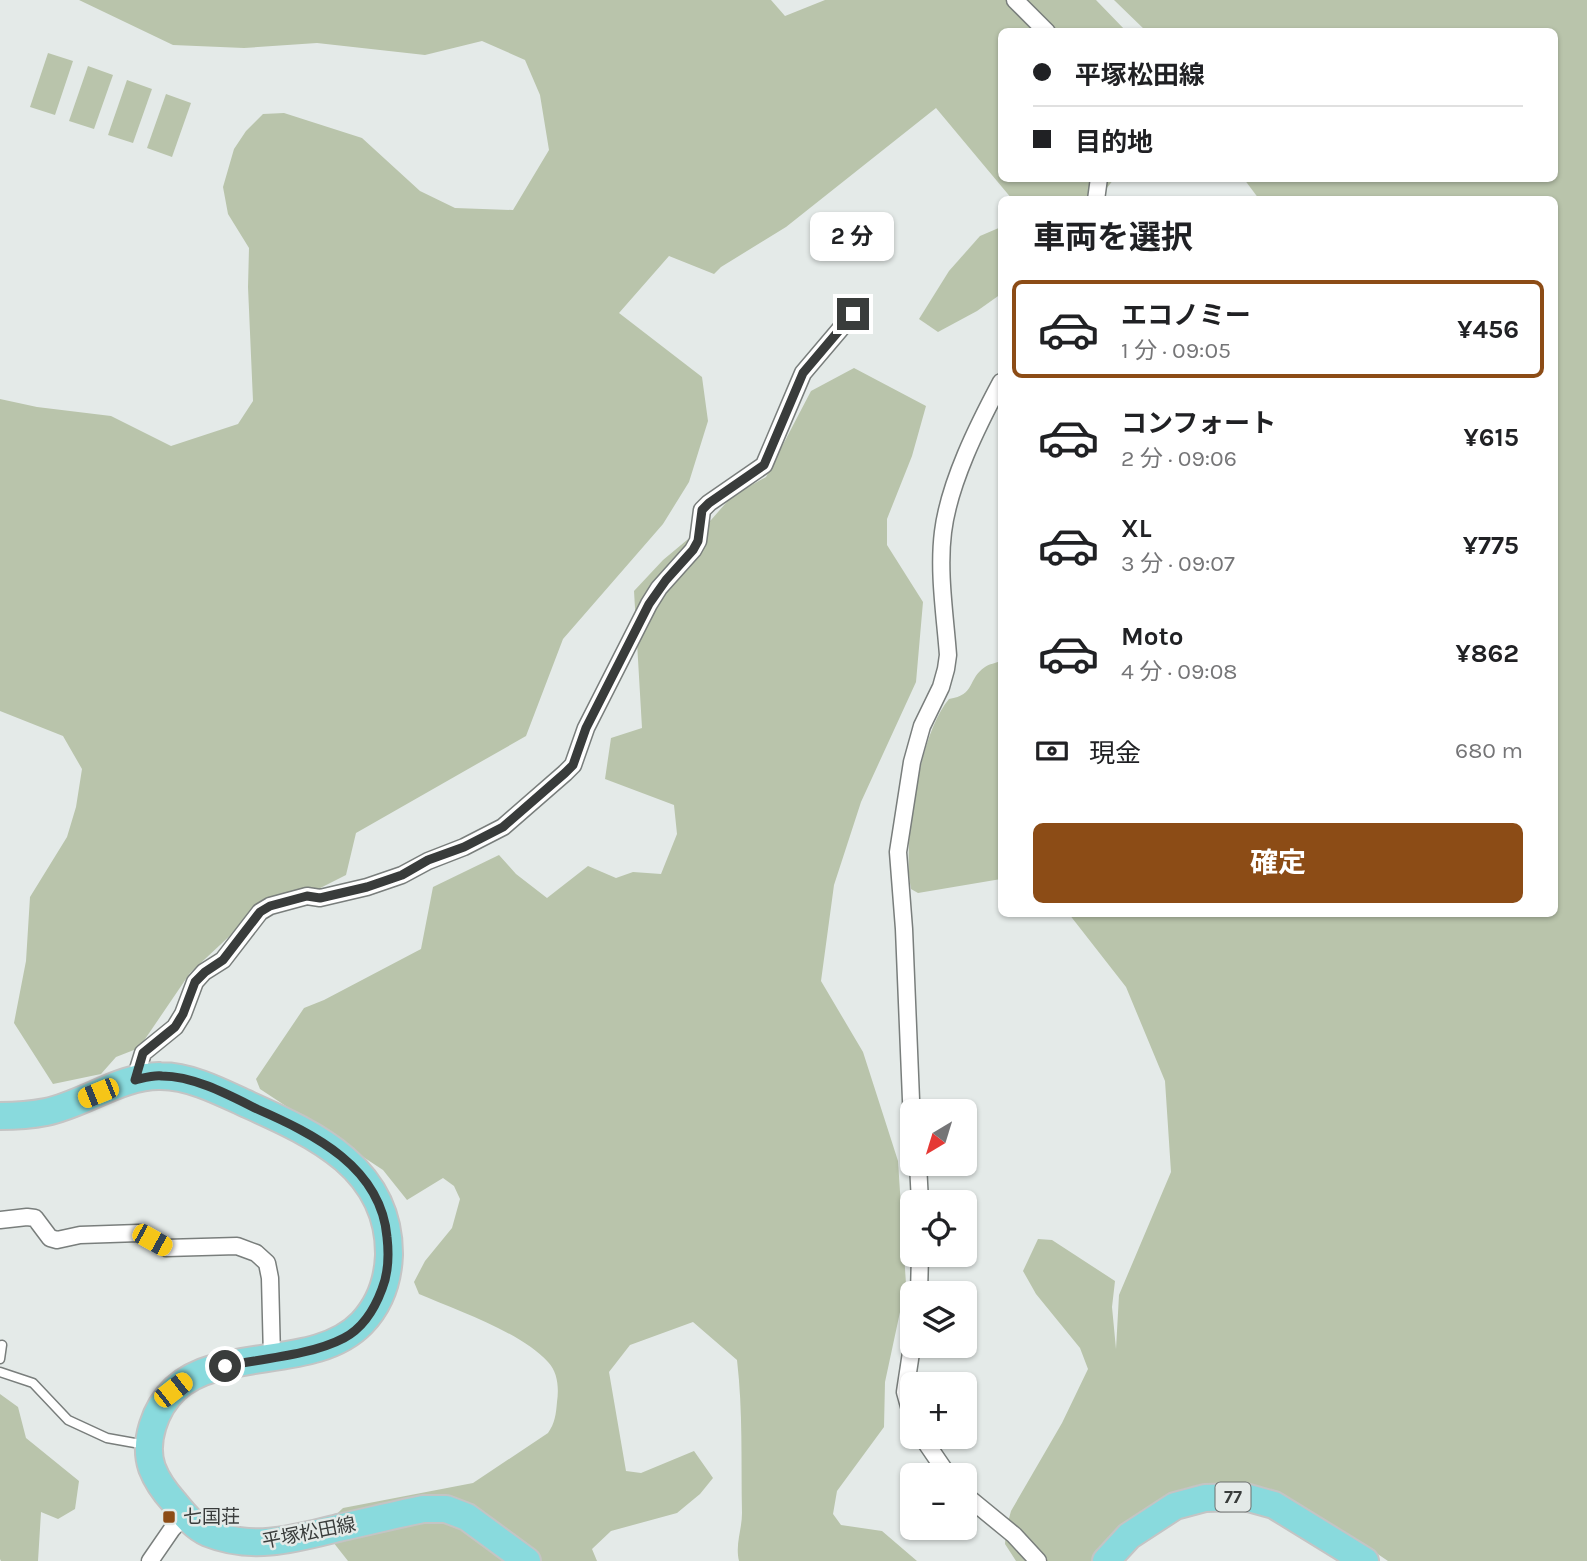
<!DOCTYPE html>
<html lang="ja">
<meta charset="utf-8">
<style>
body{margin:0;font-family:Karla,"Noto Sans JP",sans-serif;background:#f6f6f6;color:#202124;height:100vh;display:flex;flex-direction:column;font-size:26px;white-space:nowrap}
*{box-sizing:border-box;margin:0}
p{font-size:23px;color:#757577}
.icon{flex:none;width:38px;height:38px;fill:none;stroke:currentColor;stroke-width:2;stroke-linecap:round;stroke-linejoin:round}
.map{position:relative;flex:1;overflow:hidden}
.side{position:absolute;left:998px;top:196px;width:560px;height:721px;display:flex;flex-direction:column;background:#fff;border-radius:10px;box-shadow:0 2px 5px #0004}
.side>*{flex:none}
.banner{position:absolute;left:998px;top:28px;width:560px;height:154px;border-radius:10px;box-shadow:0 2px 5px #0004;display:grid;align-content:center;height:154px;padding:0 35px;background:#fff}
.needle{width:46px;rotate:218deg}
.buttons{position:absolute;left:900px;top:1099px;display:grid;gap:14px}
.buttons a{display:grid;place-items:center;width:77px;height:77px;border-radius:10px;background:#fff;box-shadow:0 2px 5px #0004;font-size:35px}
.end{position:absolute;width:32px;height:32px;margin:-16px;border:9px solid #393c3b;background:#fff;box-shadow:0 0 0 4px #fff}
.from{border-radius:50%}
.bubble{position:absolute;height:49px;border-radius:10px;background:#fff;box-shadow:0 2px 5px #0004;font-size:23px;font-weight:700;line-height:49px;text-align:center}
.car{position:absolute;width:21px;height:42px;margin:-21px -10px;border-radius:9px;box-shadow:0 0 5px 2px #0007;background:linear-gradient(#f5c518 24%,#345 0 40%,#f5c518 0 76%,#345 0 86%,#f5c518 0)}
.banner b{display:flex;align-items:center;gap:24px;height:66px;font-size:26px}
.banner b+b{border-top:2px solid #e0e0e0}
.banner i{width:18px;height:18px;background:#202124}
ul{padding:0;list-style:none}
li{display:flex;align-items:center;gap:21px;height:98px;margin:0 14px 10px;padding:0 21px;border:4px solid transparent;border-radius:10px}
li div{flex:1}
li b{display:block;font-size:26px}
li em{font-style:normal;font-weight:700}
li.current{border-color:#8c4c16}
li>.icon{width:63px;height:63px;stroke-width:1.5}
h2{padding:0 35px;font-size:32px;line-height:84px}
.pay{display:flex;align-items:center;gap:18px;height:77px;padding:0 35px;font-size:26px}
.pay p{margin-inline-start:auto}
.button{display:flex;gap:14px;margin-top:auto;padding:14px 35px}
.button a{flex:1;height:80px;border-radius:10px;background:#8c4c16;color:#fff;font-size:28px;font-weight:700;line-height:80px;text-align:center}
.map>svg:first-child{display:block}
.green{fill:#b9c4ab}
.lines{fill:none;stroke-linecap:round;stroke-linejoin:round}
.lane-casing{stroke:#797e7c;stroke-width:11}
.street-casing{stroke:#797e7c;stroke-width:19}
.primary-casing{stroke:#c4c4c4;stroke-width:30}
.lane{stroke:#fff;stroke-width:8}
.street{stroke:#fff;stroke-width:16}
.primary{stroke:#89dadd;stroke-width:26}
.route{stroke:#393c3b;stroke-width:9}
.poi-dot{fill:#8c4c16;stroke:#e4eae8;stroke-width:2.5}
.labels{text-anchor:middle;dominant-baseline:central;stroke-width:5;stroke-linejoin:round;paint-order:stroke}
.shield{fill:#e4eae8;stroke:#6c706f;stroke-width:2}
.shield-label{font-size:18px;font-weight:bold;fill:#393c3b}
.poi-label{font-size:19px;fill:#393c3b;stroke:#e4eae8;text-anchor:start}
.street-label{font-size:19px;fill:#393c3b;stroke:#e4eae8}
</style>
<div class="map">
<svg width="1587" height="1561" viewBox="0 0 1587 1561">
<rect width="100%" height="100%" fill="#e4eae8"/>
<g class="green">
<path d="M79 0H771L785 16 825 0H1096L1126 31 1001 32V178L1114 179 1098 199H1012L936 108 786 227 721 267 714 274 669 256 619 313 702 377 708 421 689 482 663 524 563 639 526 736 356 833 346 875 235 931 190 973 139 1048 116 1057 101 1074 53 1084 14 1023 26 961 30 897 67 837 76 807 82 769 63 736 0 711V399L37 407 111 416 171 446 238 424 253 401 248 287 249 248 228 214 223 187 234 149 246 131 263 114 284 113 362 138 420 191 455 208 513 210 549 150 540 95 525 60 482 41 425 55 317 43 244 48 173 45Z"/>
<path d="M1114 0H1587V1561H1388L1351 1536 1290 1505 1193 1490 1107 1561H1016L1005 1544 1006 1529 1011 1511 1062 1423 1088 1369 1080 1348 1036 1294 1023 1271 1038 1239 1052 1240 1115 1281 1112 1307 1116 1349 1119 1295 1171 1172 1165 1081 1126 987 1069 914H1554V200L1259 199 1244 179 1554 178V32L1146 31Z"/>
<path d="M48 53 73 61 55 115 30 107Z"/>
<path d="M88 66 113 75 94 129 69 121Z"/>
<path d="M127 80 152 89 133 143 108 135Z"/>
<path d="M166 94 191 103 172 157 147 148Z"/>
<path d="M1001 227V294L977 311 938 332 919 319 949 271 980 236Z"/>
<path d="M854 368 926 406 912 456 887 519V545L923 602 916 682 861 802 834 885 821 981 863 1052 898 1161 906 1284 885 1382 884 1427 837 1491 833 1514 841 1525 882 1531 917 1561H739C735 1544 742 1530 742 1513 741 1462 743 1411 737 1360L693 1322 630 1345 609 1372 626 1471 641 1473 694 1451 713 1478 700 1494 677 1513 611 1531 592 1549 597 1561H348L322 1528 343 1508 473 1483 548 1433C555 1423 556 1414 557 1402 559 1389 558 1372 548 1362 521 1332 456 1310 419 1294L414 1282 425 1261 452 1228 460 1199 454 1186 443 1178 407 1200 383 1170 260 1089 256 1079 304 1008 324 1000 421 949 433 887 499 855 516 874 547 898 588 866 616 878 633 872 661 874 677 834 674 805 605 779 611 738 642 728 634 591 663 560 711 520 732 496 766 477 811 391Z"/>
<path d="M1001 661V879L918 893 911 889C902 844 919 734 949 699 976 695 967 679 985 667 989 664 996 663 1001 661Z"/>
<path d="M0 1394 18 1407 26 1438 79 1481 75 1509 58 1519 41 1512 38 1561H1L0 1559Z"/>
</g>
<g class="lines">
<defs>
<g id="lane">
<path d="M0 1359 2 1345"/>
<path d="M0 1372 33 1383 68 1420 107 1438 146 1445"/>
</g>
<g id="street">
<path d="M1015 0 1047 32"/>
<path d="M1096 200 1099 178"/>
<path d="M135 1079 143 1053 175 1027 183 1014 195 982 204 972 223 960 260 912 270 906 307 896 320 898 367 887 402 875 428 861 464 847 503 827 565 773 573 765 586 728 649 604 659 588 693 550 698 541 702 510 709 503 764 465 803 373 853 314"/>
<path d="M912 1124 904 929 898 852 912 762 922 726 941 687 946 669 948 655C945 615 938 572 943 532 949 483 978 425 1001 382"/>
<path d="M918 1164 920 1202"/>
<path d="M0 1220 27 1217 35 1218 50 1238 57 1240 80 1235 139 1233 166 1248 237 1246 256 1253 267 1263 270 1278 272 1357"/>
<path d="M919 1293 920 1255"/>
<path d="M912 1417 905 1392 912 1346"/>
<path d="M922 1437 948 1475"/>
<path d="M964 1494 1014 1535 1038 1561"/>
<path d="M150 1561 172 1529 184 1516"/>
</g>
<g id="primary">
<path d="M0 1116C15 1116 31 1115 46 1112 85 1104 121 1075 161 1076 191 1076 223 1093 249 1105 316 1135 390 1169 389 1255 388 1280 380 1304 362 1323 316 1371 221 1346 175 1389 155 1408 143 1442 152 1468 157 1481 165 1492 174 1502 183 1513 194 1527 208 1533 252 1551 294 1539 338 1528 366 1522 394 1515 423 1509H446L467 1517 527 1561"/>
<path d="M1106 1561 1129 1536 1175 1506 1205 1498 1245 1497 1274 1505 1365 1561"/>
</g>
</defs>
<use href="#lane" class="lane-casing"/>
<use href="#street" class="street-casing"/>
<use href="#primary" class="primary-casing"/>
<use href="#lane" class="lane"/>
<use href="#street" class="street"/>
<use href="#primary" class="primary"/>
</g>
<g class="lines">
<path class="route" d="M225 1366C261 1359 312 1355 344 1338 363 1328 375 1308 382 1289 389 1272 389 1255 387 1237 381 1167 314 1134 257 1109 229 1095 194 1076 162 1076 153 1075 144 1078 135 1080L143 1053 175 1027 183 1014 195 982 205 972 223 960 260 912 270 906 307 896 320 898 367 887 402 875 428 860 464 847 503 827 565 773 573 765 586 728 649 604 666 580 693 550 698 541 702 510 709 503 764 465 803 373 853 314"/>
</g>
<rect class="poi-dot" x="162" y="1510" width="14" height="14" rx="3.5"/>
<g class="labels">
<rect class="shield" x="1215.5" y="1482.5" width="35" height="29" rx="5"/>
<g class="shield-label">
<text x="1233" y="1497">77</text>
</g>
<g class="poi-label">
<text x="183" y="1517">七国荘</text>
</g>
<g class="street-label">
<text transform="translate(309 1533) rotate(-11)">平塚松田線</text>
</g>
</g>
</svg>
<div class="buttons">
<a><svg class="needle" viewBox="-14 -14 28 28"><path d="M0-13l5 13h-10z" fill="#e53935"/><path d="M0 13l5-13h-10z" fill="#757577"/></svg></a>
<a><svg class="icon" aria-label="locate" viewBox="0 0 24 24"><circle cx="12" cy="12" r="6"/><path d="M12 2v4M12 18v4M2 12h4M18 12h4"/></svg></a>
<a><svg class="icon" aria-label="layers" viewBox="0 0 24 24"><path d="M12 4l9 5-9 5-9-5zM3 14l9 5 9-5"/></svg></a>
<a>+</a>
<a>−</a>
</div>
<i class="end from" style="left:225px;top:1366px"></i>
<i class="end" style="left:853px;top:314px"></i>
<div class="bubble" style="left:810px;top:212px;width:84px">2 分</div>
<i class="car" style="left:98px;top:1093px;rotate:248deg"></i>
<i class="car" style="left:152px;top:1240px;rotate:119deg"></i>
<i class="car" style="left:173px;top:1390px;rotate:52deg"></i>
<div class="banner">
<b><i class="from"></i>平塚松田線</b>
<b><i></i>目的地</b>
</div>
<section class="side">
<h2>車両を選択</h2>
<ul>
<li class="current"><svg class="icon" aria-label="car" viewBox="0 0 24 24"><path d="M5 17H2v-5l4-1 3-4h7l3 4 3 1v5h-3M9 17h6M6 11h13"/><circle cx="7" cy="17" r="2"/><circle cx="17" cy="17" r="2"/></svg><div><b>エコノミー</b><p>1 分 · 09:05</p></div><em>¥456</em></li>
<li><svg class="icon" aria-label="car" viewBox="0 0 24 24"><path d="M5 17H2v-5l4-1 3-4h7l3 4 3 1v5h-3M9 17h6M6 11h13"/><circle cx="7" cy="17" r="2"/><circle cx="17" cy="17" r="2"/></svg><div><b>コンフォート</b><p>2 分 · 09:06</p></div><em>¥615</em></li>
<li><svg class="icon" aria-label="car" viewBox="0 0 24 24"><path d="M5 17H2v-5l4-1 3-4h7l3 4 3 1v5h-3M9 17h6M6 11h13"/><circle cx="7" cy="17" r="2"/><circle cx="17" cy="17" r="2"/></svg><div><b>XL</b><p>3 分 · 09:07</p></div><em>¥775</em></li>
<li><svg class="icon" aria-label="car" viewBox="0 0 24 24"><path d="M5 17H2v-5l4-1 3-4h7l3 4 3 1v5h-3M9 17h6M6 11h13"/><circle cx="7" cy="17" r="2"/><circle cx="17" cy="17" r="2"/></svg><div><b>Moto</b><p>4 分 · 09:08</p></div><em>¥862</em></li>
</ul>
<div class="pay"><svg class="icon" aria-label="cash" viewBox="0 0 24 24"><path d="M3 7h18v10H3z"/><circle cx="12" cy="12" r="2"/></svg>現金<p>680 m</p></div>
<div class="button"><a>確定</a></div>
</section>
</div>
